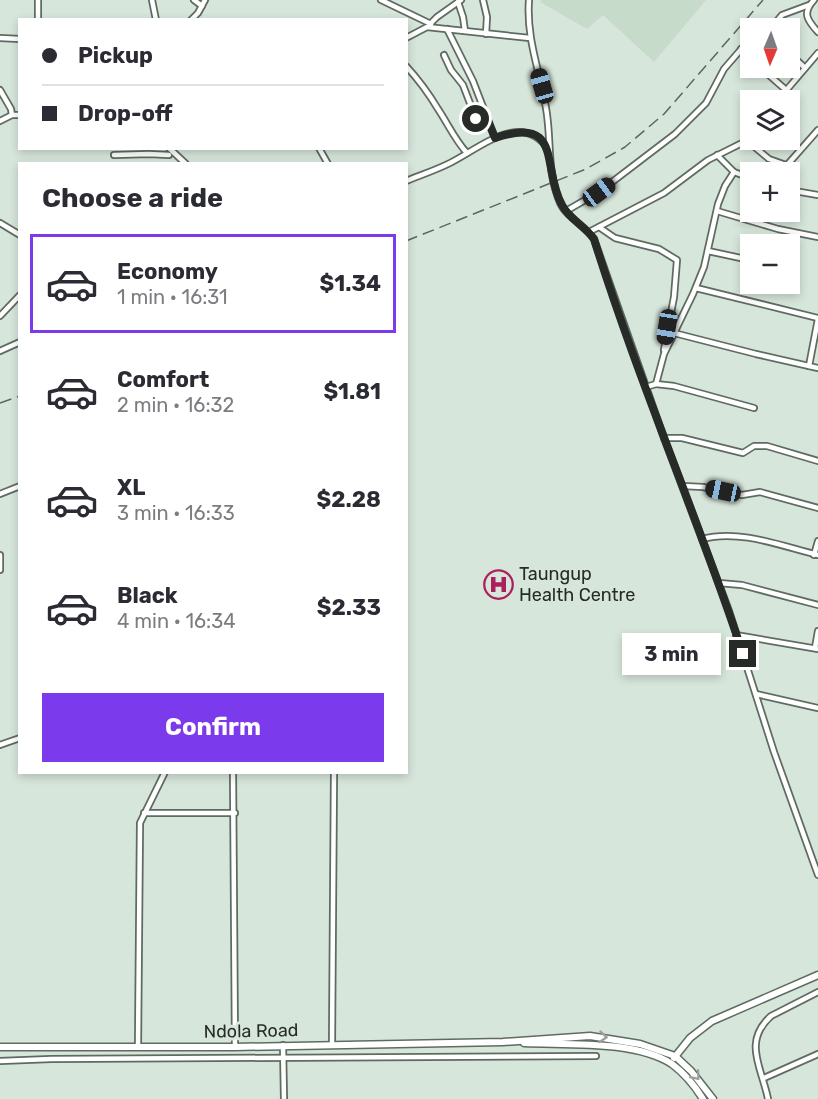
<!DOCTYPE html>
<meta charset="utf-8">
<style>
body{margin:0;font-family:Rubik,sans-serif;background:#f7f7f7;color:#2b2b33;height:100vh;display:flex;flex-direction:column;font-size:22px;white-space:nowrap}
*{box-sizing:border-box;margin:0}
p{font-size:20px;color:#7c7c81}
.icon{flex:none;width:33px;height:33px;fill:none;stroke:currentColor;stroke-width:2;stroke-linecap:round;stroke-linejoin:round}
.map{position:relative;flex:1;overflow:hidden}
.panel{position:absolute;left:18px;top:162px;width:390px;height:612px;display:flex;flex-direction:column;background:#fff;border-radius:0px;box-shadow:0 3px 9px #0003}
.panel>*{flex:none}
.top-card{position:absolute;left:18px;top:18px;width:390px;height:132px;border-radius:0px;box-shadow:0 3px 9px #0003;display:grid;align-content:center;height:132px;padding:0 24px;background:#fff}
.needle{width:39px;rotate:182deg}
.fabs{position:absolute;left:740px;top:18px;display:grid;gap:12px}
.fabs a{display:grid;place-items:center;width:60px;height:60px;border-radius:0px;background:#fff;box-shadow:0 3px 9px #0003;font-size:30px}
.end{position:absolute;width:27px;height:27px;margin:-14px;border:8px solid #262b27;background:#fff;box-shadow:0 0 0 3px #fff}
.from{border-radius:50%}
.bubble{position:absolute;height:42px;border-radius:0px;background:#fff;box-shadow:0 3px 9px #0003;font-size:20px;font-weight:700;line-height:42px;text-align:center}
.car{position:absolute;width:18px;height:36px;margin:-18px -9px;border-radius:8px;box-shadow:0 0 4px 2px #0007;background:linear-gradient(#222 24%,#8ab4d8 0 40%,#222 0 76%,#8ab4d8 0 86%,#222 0)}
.top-card b{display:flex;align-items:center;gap:21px;height:57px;font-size:22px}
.top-card b+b{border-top:2px solid #e1e1e2}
.top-card i{width:15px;height:15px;background:#2b2b33}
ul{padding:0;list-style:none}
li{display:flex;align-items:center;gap:18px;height:99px;margin:0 12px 9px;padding:0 12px;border:3px solid transparent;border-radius:0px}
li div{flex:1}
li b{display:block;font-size:22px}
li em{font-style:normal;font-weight:700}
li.on{border-color:#7c3aed}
li>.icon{width:54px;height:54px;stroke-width:1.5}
h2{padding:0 24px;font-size:27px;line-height:72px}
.action{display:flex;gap:12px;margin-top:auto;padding:12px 24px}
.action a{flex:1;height:69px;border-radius:0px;background:#7c3aed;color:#fff;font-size:24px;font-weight:700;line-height:69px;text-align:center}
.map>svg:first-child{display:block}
.built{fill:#c7dbca}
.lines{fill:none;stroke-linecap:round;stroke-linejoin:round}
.minor-casing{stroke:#5f6b61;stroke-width:8}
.major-casing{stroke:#5f6b61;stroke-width:9}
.minor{stroke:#fff;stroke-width:4.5}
.major{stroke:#fff;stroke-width:6}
.rail{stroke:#5d655e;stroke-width:1.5;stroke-dasharray:12 6;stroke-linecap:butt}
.oneway{stroke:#9da09e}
.route{stroke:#262b27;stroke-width:8}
.labels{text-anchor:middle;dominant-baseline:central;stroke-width:6;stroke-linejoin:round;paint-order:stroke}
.poi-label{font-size:18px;fill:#262b27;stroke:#d7e6da;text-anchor:start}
.street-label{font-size:18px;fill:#262b27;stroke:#d7e6da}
</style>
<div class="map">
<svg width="818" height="1099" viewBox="0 0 818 1099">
<rect width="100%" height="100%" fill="#d7e6da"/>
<path class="built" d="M541 0H706L654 62 603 15 587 29 540 2Z"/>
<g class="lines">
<defs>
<g id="minor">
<path d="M152 0 156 20"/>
<path d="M194 0 202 6"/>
<path d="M381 0 431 24"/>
<path d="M483 0 487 17 486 34"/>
<path d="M529 0C526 38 540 72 546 108 552 142 546 169 560 203 567 218 585 225 594 239L664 438 729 611 774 752 818 875"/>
<path d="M814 0C802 13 807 20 818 32"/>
<path d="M458 2 463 17 465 31"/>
<path d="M38 20V0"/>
<path d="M191 20 198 13 205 0"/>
<path d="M430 24 437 17 461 0"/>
<path d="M771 28 782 15 809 5"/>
<path d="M447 29 473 81 495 138"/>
<path d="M0 38 20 39"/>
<path d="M406 38 427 27 530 38"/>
<path d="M741 49 750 57"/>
<path d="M789 53 805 68"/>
<path d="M444 55 451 70 463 85 476 119 479 122 488 121"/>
<path d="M406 66C418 79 429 94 438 109 448 124 455 140 467 153"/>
<path d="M761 68 786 90"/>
<path d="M0 90 11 109 12 115"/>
<path d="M778 100 818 53"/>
<path d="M0 121 12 115H20"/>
<path d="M750 135 744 142 750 143 769 159 786 165"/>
<path d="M169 148 186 164"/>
<path d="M319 148 328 164"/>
<path d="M114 155 149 154 169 155"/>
<path d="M717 155 734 172 750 178"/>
<path d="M781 172 818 130"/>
<path d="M406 181C421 175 436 170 450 163 480 148 522 110 548 149"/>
<path d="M789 190 818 195"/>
<path d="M566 211 599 192 675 134 706 103 724 69 750 39"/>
<path d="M717 211 778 229 818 237"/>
<path d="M0 223 20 235"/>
<path d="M599 227 615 238 659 249 677 260 674 297 664 350"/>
<path d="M589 232 664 193 708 160 744 142"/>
<path d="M708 251 750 260"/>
<path d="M696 288 818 318"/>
<path d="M0 316 20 295"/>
<path d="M674 333 756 354 818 368"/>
<path d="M0 351 20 342"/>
<path d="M809 366 818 319"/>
<path d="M656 384 674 386 754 408"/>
<path d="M646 387 656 384 664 354 693 294 704 267 718 204 725 186 734 172"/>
<path d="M664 438H682L743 453 754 446H767L818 461"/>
<path d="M683 486 703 487 742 495 760 492 818 508"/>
<path d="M0 494 20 486"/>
<path d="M702 539C740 529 781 546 818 555"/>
<path d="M0 555V570"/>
<path d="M814 555 818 541"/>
<path d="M719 583 742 585 818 605"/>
<path d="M736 635 818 649"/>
<path d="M815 648 818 631"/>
<path d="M756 694 818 708"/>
<path d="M0 745 20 738"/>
<path d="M233 772 235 1047"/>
<path d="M144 813H235"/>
<path d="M332 1044 334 772"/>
<path d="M283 1045 284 1099"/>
<path d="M138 1047 140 823 165 772"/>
<path d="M0 1061 51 1059 596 1056"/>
<path d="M764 1078 818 1054"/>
<path d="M768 1099C762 1068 742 1042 771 1016L818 992"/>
</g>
<g id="major">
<path d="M524 1043C567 1045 635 1040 672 1064 684 1073 695 1086 703 1099"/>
<path d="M0 1047H235L503 1042 590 1036 640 1044 675 1056 691 1071 713 1099"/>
<path d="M674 1058 690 1038 712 1021 818 975"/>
</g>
</defs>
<use href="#minor" class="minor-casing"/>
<use href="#major" class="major-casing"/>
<use href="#minor" class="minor"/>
<use href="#major" class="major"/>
<g class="rail">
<path d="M406 241 586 169 625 147 664 114 763 0"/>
<path d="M0 403 20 396"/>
</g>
</g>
<defs><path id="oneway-chevron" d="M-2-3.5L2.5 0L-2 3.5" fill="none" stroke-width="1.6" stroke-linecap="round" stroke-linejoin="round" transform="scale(1.5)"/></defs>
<g class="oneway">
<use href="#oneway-chevron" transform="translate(603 1037) rotate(5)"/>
<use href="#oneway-chevron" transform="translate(696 1076) rotate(49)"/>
</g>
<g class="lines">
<path class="route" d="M476 119 479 122 488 121 495 138C564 115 541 168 562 205 569 219 585 226 594 239 638 380 697 515 743 654"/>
</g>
<defs>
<symbol id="hospital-ring" viewBox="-11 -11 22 22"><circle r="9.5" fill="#d7e6da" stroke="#ac1f5d" stroke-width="1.5"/><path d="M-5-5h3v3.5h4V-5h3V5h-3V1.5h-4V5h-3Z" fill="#ac1f5d"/></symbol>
</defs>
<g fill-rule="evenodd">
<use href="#hospital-ring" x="482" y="568" width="33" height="33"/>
</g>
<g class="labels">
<g class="poi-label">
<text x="519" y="574">Taungup<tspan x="519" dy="21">Health Centre</tspan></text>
</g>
<g class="street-label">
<text transform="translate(251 1031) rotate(-1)">Ndola Road</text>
</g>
</g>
</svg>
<div class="fabs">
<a><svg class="needle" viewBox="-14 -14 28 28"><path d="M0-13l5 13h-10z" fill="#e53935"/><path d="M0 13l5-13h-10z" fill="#7c7c81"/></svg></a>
<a><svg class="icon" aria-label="layers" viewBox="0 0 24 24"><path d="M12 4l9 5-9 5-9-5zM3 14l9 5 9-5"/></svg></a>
<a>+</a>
<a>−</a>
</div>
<i class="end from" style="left:476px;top:119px"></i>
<i class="end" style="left:743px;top:654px"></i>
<div class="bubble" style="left:622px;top:633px;width:99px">3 min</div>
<i class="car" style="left:542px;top:86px;rotate:344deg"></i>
<i class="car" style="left:599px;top:192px;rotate:54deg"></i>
<i class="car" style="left:667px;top:327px;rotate:189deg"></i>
<i class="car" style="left:723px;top:491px;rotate:282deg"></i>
<div class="top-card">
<b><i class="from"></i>Pickup</b>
<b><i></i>Drop-off</b>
</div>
<section class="panel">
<h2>Choose a ride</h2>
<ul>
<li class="on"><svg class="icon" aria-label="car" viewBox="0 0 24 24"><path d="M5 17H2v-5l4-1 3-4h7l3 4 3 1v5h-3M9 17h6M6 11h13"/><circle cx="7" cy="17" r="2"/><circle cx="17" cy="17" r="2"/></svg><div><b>Economy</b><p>1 min · 16:31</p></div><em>$1.34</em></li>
<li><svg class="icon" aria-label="car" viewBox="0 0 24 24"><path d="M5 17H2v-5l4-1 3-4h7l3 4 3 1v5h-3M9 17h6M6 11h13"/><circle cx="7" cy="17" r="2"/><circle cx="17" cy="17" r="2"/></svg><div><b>Comfort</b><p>2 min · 16:32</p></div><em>$1.81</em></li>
<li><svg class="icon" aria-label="car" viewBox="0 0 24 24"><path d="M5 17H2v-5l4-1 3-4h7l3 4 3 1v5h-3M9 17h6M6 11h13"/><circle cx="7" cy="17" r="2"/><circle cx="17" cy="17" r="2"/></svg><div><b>XL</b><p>3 min · 16:33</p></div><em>$2.28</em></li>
<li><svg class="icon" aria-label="car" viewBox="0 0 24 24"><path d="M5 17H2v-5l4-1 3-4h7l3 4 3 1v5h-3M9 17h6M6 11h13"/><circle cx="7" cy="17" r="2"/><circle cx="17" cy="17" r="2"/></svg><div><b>Black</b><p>4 min · 16:34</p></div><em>$2.33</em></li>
</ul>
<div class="action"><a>Confirm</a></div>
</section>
</div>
